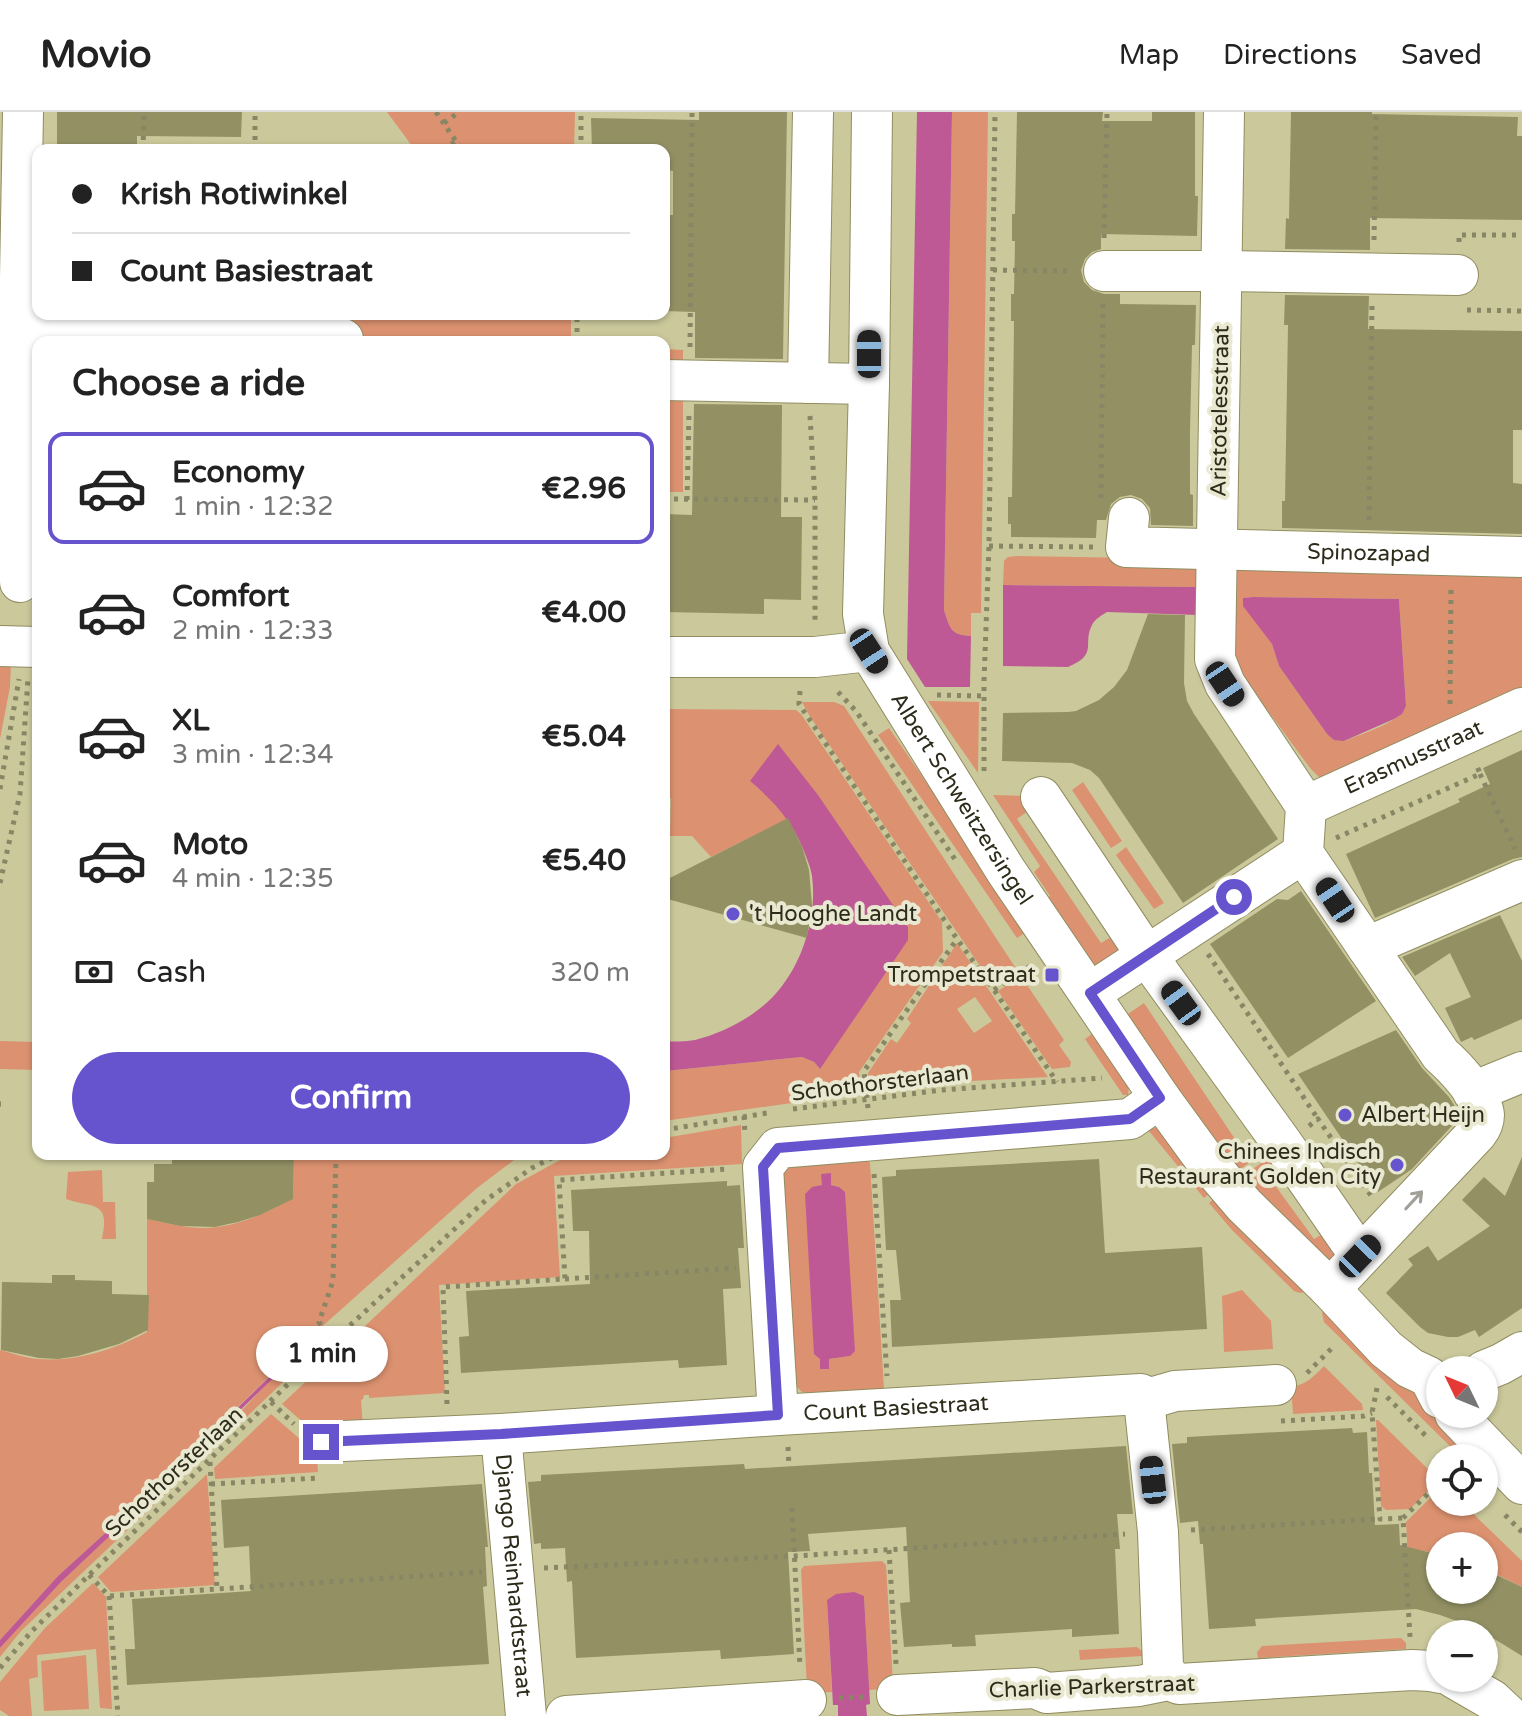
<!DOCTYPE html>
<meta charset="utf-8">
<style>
body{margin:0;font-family:"Varela Round",sans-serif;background:#f2f2f2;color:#222;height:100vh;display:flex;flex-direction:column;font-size:30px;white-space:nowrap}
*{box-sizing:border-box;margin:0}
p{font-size:26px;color:#767676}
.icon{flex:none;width:44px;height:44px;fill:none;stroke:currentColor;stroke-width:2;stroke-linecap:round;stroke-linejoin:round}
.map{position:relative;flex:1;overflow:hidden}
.panel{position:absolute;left:32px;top:224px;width:638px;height:824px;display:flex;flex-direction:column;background:#fff;border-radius:16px;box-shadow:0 2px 6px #0004}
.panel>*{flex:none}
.guide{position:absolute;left:32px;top:32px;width:638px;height:176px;border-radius:16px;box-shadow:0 2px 6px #0004;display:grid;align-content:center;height:176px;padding:0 40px;background:#fff}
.needle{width:52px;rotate:313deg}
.controls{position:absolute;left:1426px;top:1244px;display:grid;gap:16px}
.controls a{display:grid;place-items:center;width:72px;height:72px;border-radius:50%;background:#fff;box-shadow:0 2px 6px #0004;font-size:40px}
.end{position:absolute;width:36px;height:36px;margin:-18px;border:10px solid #6654ce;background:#fff;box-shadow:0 0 0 4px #fff}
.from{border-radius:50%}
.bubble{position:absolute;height:56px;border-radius:28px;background:#fff;box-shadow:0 2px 6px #0004;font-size:26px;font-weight:800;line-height:56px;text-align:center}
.car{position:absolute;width:24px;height:48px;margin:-24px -12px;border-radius:10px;box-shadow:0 0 6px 2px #0007;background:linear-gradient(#222 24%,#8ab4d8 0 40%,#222 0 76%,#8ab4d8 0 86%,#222 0)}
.guide b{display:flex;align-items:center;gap:28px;height:76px;font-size:30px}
.guide b+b{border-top:2px solid #e0e0e0}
.guide i{width:20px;height:20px;background:#222}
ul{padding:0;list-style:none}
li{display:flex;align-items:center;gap:24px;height:112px;margin:0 16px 12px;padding:0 24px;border:4px solid transparent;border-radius:16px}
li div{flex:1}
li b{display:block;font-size:30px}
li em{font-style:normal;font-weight:800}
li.selected{border-color:#6654ce}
li>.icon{width:72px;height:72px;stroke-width:1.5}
h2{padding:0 40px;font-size:36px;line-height:96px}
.pay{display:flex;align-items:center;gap:20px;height:88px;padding:0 40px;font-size:30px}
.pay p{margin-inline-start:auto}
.action{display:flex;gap:16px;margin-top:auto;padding:16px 40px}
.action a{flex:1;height:92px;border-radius:48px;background:#6654ce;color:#fff;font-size:32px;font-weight:800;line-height:92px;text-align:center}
header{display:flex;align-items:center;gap:48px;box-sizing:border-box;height:112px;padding:0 40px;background:#fff;border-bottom:2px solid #e0e0e0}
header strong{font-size:38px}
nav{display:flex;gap:44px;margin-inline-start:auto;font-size:28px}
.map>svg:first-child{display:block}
.green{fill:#dc9270;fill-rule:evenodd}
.water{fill:#be5995}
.building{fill:#939164}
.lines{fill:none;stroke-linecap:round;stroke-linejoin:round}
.minor-casing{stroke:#908d61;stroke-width:42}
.path{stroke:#888664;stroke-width:5;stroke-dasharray:4 6;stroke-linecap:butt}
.minor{stroke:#fff;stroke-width:40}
.oneway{stroke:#a0a098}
.route{stroke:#6654ce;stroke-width:10}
.poi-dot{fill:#6654ce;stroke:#e9e8d1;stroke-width:3}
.labels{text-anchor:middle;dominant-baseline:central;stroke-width:8;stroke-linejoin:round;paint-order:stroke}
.street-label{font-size:22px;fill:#2d2b19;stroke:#e9e8d1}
.poi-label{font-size:22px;fill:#2d2b19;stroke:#e9e8d1;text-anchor:start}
</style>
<header>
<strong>Movio</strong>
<nav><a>Map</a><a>Directions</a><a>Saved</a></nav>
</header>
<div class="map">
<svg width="1522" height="1604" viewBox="0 0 1522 1604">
<rect width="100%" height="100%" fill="#cbc99b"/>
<g class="green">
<path d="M387 0H575L574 38H415Z"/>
<path d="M952 0H988L981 501H971V524C950 523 950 516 944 498Z"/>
<path d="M348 202H571V230H347Z"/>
<path d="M664 237 683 238V380H664Z"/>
<path d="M1017 444 1193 447 1198 448V475L1003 473 1004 449 1008 445Z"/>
<path d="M1233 454 1522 457V584L1320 666 1310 656 1252 577 1233 544ZM1253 485 1399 487 1406 594C1398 612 1362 621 1345 629L1327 622 1279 554 1272 532 1243 486Z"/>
<path d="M0 551H11L10 575 0 627Z"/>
<path d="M928 589 979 590 978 661Z"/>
<path d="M802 590H834L844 594 1017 858 993 873 809 603Z"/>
<path d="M664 597 796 598 801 602 942 810 943 840 859 960 862 981 664 1009 665 959 802 945 814 950 819 956 818 683 750 669 767 684 788 707 711 745 692 724H670L671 686H664Z"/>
<path d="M889 616 1028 819 1017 826 878 623Z"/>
<path d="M1083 670 1122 729 1111 736 1072 678Z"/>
<path d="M993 683 1026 684 1031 697 1017 707 1101 831 1116 822 1126 832 1106 855 1093 854 1043 789 1050 784 1034 760 1040 754Z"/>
<path d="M1126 735 1164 791 1154 797 1116 743Z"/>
<path d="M957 831 1048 965 953 970 870 979 868 961 891 927 897 931 911 911 907 907ZM975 885 992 909 974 921 957 897Z"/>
<path d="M1021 864 1064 928 1059 933 1071 950 1070 955 1052 957 998 879Z"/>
<path d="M1144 891 1245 1042 1264 1030 1272 1035 1236 1060 1122 906Z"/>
<path d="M1096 919 1129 973 1128 983H1123L1085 927Z"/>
<path d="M0 929 38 930V958L0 957Z"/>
<path d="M741 1013 742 1052 554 1064 560 1165 439 1173 445 1281 369 1286V1283H364L363 1287 361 1288 363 1316 312 1318 282 1292 516 1072 560 1048 581 1042H664V1026Z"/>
<path d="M1153 1015 1159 1017 1214 1078 1204 1086 1149 1019Z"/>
<path d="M1276 1041 1278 1048 1264 1058 1314 1127 1329 1118 1345 1136 1331 1149 1321 1146 1241 1065Z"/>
<path d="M294 1042H522L477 1076 316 1220 319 1226 317 1238 21 1519 0 1545V1536L61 1470 244 1296 313 1222 147 1383 58 1464 0 1528V1162V1238C12 1241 25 1246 38 1247 76 1250 114 1238 147 1220V1107C166 1111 185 1116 204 1116 234 1116 267 1101 293 1086Z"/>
<path d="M866 1047 870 1051 884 1277 809 1282 802 1280 795 1273 783 1059 793 1051ZM831 1061V1073L839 1075 850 1244 829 1247V1256L820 1257 822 1074Z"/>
<path d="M102 1058 103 1090H115L116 1127H102C111 1088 92 1096 66 1087L68 1060Z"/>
<path d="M1218 1083 1305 1180 1300 1181 1294 1179 1232 1118 1209 1091Z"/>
<path d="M1242 1178 1271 1209 1273 1237 1224 1240 1222 1184Z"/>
<path d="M1327 1194 1468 1334 1459 1343 1324 1210 1322 1201Z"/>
<path d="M1324 1254 1362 1292 1363 1298 1293 1302 1291 1275C1307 1272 1312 1266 1324 1254Z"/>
<path d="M271 1302 307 1333 316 1332 318 1360 215 1367 214 1356Z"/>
<path d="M1376 1308H1378L1435 1364 1436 1371 1410 1397 1386 1398 1381 1394Z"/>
<path d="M207 1362 215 1473 111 1480 98 1465Z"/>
<path d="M1440 1376V1390H1461L1522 1449V1475L1484 1456V1434H1440V1442L1424 1439 1415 1484 1410 1483 1406 1410Z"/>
<path d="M882 1449 886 1453 893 1571 896 1576 869 1578 864 1484 827 1488 832 1580 805 1581 807 1577 801 1458 804 1454Z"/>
<path d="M93 1471 106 1485 112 1597 100 1596 96 1537 37 1543 38 1565 29 1567 32 1604H9L0 1598V1570L45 1516Z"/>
<path d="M1401 1526 1406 1531V1537L1258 1546 1257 1540 1262 1534Z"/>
<path d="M1137 1535 1142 1539V1544L1080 1548 1079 1538Z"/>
<path d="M86 1543 89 1597 44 1599 41 1549Z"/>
</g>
<g class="water">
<path d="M917 0H952L944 498C950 516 950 523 971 524L970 575H925L907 547Z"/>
<path d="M1003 473 1198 475V503L1107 500C1102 503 1095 507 1092 513 1082 532 1099 542 1068 555L1003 554Z"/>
<path d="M1253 485 1399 487 1406 594 1402 602 1394 607 1344 629 1334 628 1327 622 1279 554 1272 532 1243 494V486Z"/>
<path d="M778 632 818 683 908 815V828L820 957 814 950 802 945 665 959 664 930C674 929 685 930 695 928 727 920 762 901 782 874 805 844 817 801 812 764 811 758 809 752 807 747 796 714 776 691 750 669Z"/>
<path d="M831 1061V1073L839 1075 845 1080 855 1239 850 1244 829 1247V1257H820V1247L814 1242 805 1082 812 1075 822 1073 821 1062Z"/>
<path d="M314 1222 315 1225 168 1369 61 1470 0 1536V1528L58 1464 147 1383Z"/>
<path d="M854 1480 864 1484 870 1592 866 1593 867 1604H838V1593H833L827 1488 836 1482Z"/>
</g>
<g class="building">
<path d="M57 0H242L241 25 137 24V38H57Z"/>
<path d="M699 0H787L783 247 695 246V200L664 199 665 103H673V59L664 58V38H592L591 6 699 8Z"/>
<path d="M1017 0H1103L1102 9H1152V0H1195V84H1198L1197 124 1101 122V137L1092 140 1085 147 1081 158 1084 170 1092 178 1104 182H1120V192L1196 193 1195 233H1192L1190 320V382L1193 383V414L1151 413 1150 396 1142 387 1131 383 1120 385 1111 392 1106 408H1097L1096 426 1011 425V412H1008V385H1012L1014 209H1011V182H1014L1015 129H1012V102H1015Z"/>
<path d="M1291 0H1372V2L1518 5 1517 24H1522V108L1370 106V138L1285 137 1286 106 1289 107Z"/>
<path d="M1285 183 1369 184 1368 217 1522 219V318H1513V371L1522 372V422L1282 416V389H1285L1288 213H1284Z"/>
<path d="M694 292 782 293 781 405H802L801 488 764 487V502L664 500V402L692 403Z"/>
<path d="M1148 502 1185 503 1184 571 1187 589 1194 602 1278 727 1183 791 1099 666 1090 658 1072 651 1002 649 1003 601 1068 600 1076 599 1099 588 1114 575 1127 558Z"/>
<path d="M1522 638V745L1513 747 1375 806 1346 742 1460 690 1458 687 1490 672 1483 656Z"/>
<path d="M788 706 802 734 809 758 812 793 807 826 664 786V769Z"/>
<path d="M1301 779 1376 889 1288 946 1210 832 1277 787 1288 788Z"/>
<path d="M1500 803 1522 849V907L1474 928 1472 925 1461 930 1445 896 1471 885 1450 841 1415 864 1402 845Z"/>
<path d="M1396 918 1422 956 1449 985 1461 1004 1412 1057 1378 1080 1298 962Z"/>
<path d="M196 1042H294L293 1087 260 1103 238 1110 215 1115 180 1114 147 1107V1070H154V1052H172V1045Z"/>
<path d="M1522 1045V1196L1479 1225 1475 1218 1458 1225H1448L1428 1221 1420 1215 1386 1181 1413 1153 1408 1147 1428 1134 1438 1149 1490 1114 1462 1088 1484 1065 1505 1084Z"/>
<path d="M1099 1047 1105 1141 1202 1135 1207 1217 892 1235 890 1188H901L896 1138H886L882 1065 896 1064V1058Z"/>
<path d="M727 1069V1074L740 1073 744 1136H738L741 1176 723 1177 727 1253 679 1256 678 1248 461 1261 459 1225 469 1224 466 1179 590 1172 589 1119H573L571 1078Z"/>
<path d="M52 1163H75V1168L112 1169V1182L149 1183 148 1218 119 1232 78 1244 58 1247 39 1246 1 1238 2 1170 52 1171Z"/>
<path d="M1352 1316 1353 1321 1367 1320 1369 1361H1372L1375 1413 1399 1412 1400 1433 1440 1443V1478H1484V1457L1522 1475V1544L1488 1523 1465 1512 1440 1503 1416 1497 1255 1507 1256 1514 1209 1517 1203 1432H1200L1198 1409 1180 1411 1172 1332 1187 1331V1325Z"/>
<path d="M1126 1334 1133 1402H1117L1120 1437H1115L1119 1522 1072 1525V1517L1025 1520 975 1523 976 1534 952 1535V1532L904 1535 900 1491 910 1490 906 1415 808 1422 810 1439 788 1440 794 1542 721 1547 720 1538 576 1546 572 1469 567 1470 565 1436 541 1437V1431L534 1432 528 1370 541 1369V1363L744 1352 745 1357Z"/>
<path d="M482 1372 488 1435H485L487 1474 483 1475 489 1552 127 1573 125 1537H135L132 1487 251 1479 249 1434 224 1436 221 1388Z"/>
</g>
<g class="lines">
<defs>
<g id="minor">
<path id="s1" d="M872 0 869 272 863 502 869 539 1006 759 1160 986 1203 1045 1244 1093 1330 1177 1386 1237 1410 1256 1429 1265 1440 1286"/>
<path d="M1224 0 1215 547 1225 572 1306 694 1303 741 1441 943C1454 954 1483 985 1484 1003 1484 1010 1481 1016 1477 1021L1330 1177"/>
<path d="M1104 159H1223L1458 163"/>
<path d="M0 220 139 225 343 227"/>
<path d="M664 268 869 272"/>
<path d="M808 271 813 0"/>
<path id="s2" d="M1129 406 1126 435 1522 445"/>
<path d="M20 470 19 221 23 0"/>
<path d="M0 534 38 535"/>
<path d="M664 545H815L869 539"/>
<path d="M1041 685 1147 844 1282 1031 1360 1144"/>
<path id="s3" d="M1306 694 1522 596"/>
<path d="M1367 835 1522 768"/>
<path d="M1090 881 1303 741"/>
<path d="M1473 980 1522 960"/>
<path d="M1484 1259 1501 1252 1522 1240"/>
<path d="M1144 1288 1158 1420 1163 1554 1169 1568"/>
<path d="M1144 1288 1175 1279 1276 1273"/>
<path d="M1455 1302 1522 1372"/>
<path d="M778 1303 763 1055 778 1036 1130 1007 1160 986"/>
<path id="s4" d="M501 1322 526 1604"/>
<path id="s5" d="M321 1330 501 1322 778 1303 1141 1282 1144 1288"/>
<path d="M1454 1566 1492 1588 1509 1604"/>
<path d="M897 1583 1035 1576 1047 1581 1139 1574 1169 1568 1179 1572 1412 1558 1430 1559 1440 1561"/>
<path d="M566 1604 806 1588"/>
</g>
</defs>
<use href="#minor" class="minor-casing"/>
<g class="path">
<path d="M436 0 462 38"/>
<path d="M444 11 459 0"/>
<path d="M143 38 144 0"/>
<path d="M255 38V0"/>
<path d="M443 38 456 29"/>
<path d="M581 38V0"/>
<path d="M1104 126 1107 0"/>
<path d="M1374 128 1376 0"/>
<path d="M1459 130V123H1522"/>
<path d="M993 158 1071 159"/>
<path d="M1467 198 1522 199"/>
<path d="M577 230V202"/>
<path d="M690 235 692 0"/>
<path d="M810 304 815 388V510"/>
<path d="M1101 386 1103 192"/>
<path d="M664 387 815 388"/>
<path d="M687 388 689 301"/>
<path d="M1369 408 1372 194"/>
<path d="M989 434 1093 435"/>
<path d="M800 579 799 592 957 827 994 878 1057 970"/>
<path d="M838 580 856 599 956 749"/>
<path d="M937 583 984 584"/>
<path d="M1450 592 1451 478"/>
<path d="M984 659V569L989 434 995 0"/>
<path d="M1480 662 1515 737"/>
<path d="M0 677 19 567"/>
<path d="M1336 726 1480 662 1477 654"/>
<path d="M0 771 20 682 28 566"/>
<path d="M1208 842 1318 1007"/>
<path d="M994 878 1030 854"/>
<path d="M0 992H1"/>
<path d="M868 996 864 959 957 827"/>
<path d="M793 997 941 978 1102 966"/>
<path d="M744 1004 745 1023"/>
<path d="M1309 1014 1318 1007 1372 1085"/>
<path d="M664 1018 767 1001"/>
<path d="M874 1062 887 1264"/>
<path d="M565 1167 736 1156"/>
<path d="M333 1229 319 1210 333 1169 336 1042"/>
<path d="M1307 1261 1335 1233"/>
<path d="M1377 1276 1372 1301 1380 1407 1403 1406 1410 1525"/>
<path d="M1387 1285 1428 1326"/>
<path d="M271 1290 294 1312"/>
<path d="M447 1292 443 1175 565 1167 559 1068 729 1057"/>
<path d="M1281 1309 1364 1304 1372 1301"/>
<path d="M788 1335 789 1354"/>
<path d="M210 1350 217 1477"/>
<path d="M211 1372 318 1366"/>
<path d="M792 1396 800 1555"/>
<path d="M1505 1403 1522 1420"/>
<path d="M1403 1406 1440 1370"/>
<path d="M1191 1418 1380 1407"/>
<path d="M889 1438 896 1552"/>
<path d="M544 1456 795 1444 1125 1422"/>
<path d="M89 1463 109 1484 482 1460"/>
<path d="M109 1484 118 1604"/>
<path d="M0 1556 32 1519 89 1463 333 1229 486 1088 532 1056 559 1042"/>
<path d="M839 1586 865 1585"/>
</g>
<use href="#minor" class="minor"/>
</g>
<defs><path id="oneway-shaft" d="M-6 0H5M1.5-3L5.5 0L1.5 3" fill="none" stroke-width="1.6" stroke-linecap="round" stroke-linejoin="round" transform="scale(2)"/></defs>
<use class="oneway" href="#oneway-shaft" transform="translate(1414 1088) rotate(-47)"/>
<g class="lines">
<path class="route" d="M321 1330 501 1322 778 1303 763 1055 778 1036 1130 1007 1160 986 1090 881 1234 785"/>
</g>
<g class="poi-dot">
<circle cx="733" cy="802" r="8"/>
<rect x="1044" y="855" width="16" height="16" rx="4"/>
<circle cx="1345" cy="1003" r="8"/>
<circle cx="1397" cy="1053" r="8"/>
</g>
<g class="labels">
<g class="street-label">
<text transform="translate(1220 299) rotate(-89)">Aristotelesstraat</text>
<text stroke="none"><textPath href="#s2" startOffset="272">Spinozapad</textPath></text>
<text stroke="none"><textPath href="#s3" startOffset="118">Erasmusstraat</textPath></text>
<text stroke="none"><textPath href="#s1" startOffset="714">Albert Schweitzersingel</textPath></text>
<text transform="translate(880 971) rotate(-7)">Schothorsterlaan</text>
<text stroke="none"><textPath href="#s5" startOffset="576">Count Basiestraat</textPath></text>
<text transform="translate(174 1360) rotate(-43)">Schothorsterlaan</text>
<text stroke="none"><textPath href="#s4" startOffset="142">Django Reinhardtstraat</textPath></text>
<text transform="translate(1092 1575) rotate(-2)">Charlie Parkerstraat</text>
</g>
<g class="poi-label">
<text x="749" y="802">'t Hooghe Landt</text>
<text x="1036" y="863" text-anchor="end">Trompetstraat</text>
<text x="1361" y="1003">Albert Heijn</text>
<text x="1381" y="1040" text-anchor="end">Chinees Indisch<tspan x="1381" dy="25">Restaurant Golden City</tspan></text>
</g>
</g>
</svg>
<div class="controls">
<a><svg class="needle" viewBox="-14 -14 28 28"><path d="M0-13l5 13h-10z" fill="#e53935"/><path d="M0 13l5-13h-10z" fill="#767676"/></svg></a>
<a><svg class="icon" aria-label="locate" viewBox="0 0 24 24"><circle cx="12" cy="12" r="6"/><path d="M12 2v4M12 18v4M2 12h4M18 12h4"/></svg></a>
<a>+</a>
<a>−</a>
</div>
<i class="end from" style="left:1234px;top:785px"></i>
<i class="end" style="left:321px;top:1330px"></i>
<div class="bubble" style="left:256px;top:1214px;width:132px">1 min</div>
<i class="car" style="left:869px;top:242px;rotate:0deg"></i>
<i class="car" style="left:869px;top:539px;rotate:147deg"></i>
<i class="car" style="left:1225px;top:572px;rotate:146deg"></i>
<i class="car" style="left:1335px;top:788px;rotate:326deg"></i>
<i class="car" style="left:1181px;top:891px;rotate:324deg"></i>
<i class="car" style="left:1360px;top:1144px;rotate:44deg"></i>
<i class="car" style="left:1153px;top:1368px;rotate:354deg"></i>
<div class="guide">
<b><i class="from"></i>Krish Rotiwinkel</b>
<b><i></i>Count Basiestraat</b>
</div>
<section class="panel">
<h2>Choose a ride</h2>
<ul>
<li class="selected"><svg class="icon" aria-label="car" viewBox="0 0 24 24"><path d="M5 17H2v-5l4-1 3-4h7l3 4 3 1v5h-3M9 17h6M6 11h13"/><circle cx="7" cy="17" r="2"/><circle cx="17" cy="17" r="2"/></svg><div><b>Economy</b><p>1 min · 12:32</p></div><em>€2.96</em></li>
<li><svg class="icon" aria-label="car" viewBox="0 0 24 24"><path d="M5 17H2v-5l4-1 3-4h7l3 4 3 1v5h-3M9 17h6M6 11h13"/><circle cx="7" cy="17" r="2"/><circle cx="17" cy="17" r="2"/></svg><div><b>Comfort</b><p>2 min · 12:33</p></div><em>€4.00</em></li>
<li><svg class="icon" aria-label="car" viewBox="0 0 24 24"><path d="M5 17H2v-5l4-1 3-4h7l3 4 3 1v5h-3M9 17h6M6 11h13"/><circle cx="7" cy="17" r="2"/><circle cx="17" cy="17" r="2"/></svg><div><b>XL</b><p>3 min · 12:34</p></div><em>€5.04</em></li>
<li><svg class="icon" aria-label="car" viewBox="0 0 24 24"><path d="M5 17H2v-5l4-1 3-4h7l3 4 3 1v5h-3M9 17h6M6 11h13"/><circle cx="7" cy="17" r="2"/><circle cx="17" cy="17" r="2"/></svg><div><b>Moto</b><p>4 min · 12:35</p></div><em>€5.40</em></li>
</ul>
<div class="pay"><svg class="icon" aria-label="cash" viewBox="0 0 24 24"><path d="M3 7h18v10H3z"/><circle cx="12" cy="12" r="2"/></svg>Cash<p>320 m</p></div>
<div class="action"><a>Confirm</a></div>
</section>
</div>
